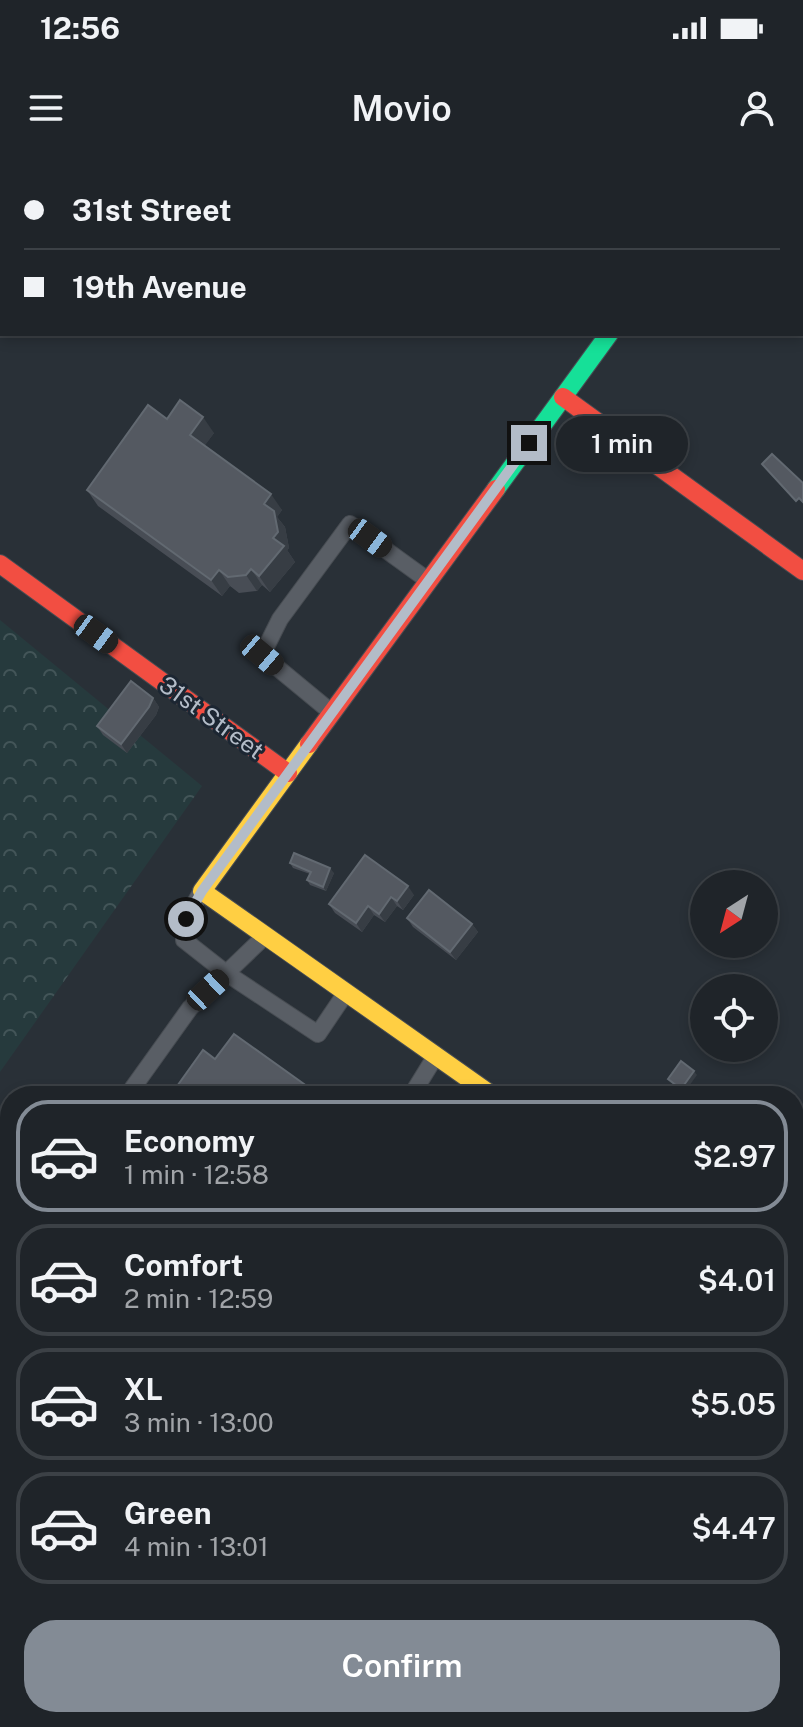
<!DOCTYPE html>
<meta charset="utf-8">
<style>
body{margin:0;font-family:"Public Sans",sans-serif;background:#272c31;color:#f1f3f6;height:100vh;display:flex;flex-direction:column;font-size:30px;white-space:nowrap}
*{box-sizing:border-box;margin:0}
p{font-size:26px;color:#a1a4a8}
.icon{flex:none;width:44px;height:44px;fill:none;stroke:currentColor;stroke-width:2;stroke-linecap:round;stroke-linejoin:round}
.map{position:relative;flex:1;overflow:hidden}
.panel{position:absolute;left:0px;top:926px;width:804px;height:642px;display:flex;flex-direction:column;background:#1f2429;border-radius:32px 32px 0 0;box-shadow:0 4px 12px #0003,0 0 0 2px #3c4146}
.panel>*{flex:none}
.top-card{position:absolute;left:0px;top:0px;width:804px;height:176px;box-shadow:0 4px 12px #0003,0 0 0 2px #3c4146;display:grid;align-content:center;height:176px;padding:0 24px;background:#1f2429}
.needle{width:52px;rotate:216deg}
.buttons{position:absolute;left:690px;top:710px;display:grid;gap:16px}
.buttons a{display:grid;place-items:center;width:88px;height:88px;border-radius:50%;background:#1f2429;box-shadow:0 4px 12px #0003,0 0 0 2px #3c4146;font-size:40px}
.end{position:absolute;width:36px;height:36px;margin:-18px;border:10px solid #b3bcc8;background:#111;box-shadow:0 0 0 4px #111}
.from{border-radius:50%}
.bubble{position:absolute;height:56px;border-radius:28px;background:#1f2429;box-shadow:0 4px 12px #0003,0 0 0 2px #3c4146;font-size:26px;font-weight:600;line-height:56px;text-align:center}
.car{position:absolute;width:24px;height:48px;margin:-24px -12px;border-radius:10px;box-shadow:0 0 6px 2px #0007;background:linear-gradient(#222 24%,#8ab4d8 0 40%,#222 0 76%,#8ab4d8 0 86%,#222 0)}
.top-card b{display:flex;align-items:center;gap:28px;height:76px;font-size:30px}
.top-card b+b{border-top:2px solid #3c4146}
.top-card i{width:20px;height:20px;background:#f1f3f6}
ul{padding:14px 0 0;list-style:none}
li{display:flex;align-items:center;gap:24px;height:112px;margin:0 16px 12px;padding:0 8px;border:4px solid #3c4146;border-radius:32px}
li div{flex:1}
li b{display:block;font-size:30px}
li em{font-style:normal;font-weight:600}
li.current{border-color:#838b95}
li>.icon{width:72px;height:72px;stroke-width:1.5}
.action{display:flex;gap:16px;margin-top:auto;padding:16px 24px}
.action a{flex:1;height:92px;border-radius:32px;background:#838b95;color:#fff;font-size:32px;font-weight:600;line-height:92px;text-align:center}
.status{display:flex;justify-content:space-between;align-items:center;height:56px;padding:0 40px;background:#1f2429;direction:ltr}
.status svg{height:22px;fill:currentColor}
header{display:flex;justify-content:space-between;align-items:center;height:104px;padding:0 24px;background:#1f2429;font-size:36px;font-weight:600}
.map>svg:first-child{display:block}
.forest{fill:url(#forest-crowns)}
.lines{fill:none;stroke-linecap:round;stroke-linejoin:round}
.lane-casing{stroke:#474c52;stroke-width:18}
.street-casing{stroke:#474c52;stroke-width:34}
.fast-casing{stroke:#474c52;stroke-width:20}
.slow-casing{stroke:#474c52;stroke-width:20}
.jam-casing{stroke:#474c52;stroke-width:20}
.lane{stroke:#595e65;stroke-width:16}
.street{stroke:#595e65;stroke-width:32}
.fast{stroke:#16e098;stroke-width:18}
.slow{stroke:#ffcf43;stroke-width:18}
.jam{stroke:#f24e42;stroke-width:18}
.wall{fill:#484d55}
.shaded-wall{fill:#373d44}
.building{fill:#545961;stroke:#626971;stroke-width:2}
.route{stroke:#b3bcc8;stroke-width:10}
.labels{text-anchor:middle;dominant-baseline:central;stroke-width:6;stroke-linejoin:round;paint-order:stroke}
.street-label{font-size:24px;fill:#b3bcc8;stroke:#1c2632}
</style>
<div class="status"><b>12:56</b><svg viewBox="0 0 49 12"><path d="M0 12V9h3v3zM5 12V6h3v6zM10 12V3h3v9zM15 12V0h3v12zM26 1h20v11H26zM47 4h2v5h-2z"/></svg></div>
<header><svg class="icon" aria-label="menu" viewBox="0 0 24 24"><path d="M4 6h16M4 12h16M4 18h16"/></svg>Movio<svg class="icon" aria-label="person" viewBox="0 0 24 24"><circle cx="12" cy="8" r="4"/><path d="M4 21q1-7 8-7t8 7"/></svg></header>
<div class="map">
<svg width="803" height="1567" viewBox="0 0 803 1567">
<defs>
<pattern id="forest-crowns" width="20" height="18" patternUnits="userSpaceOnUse" patternTransform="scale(2)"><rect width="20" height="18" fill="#263a3d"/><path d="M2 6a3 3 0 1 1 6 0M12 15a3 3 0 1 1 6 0" fill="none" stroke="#435558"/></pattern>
</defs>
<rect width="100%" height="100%" fill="#293037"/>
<path class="forest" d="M0 460 202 626 0 912Z"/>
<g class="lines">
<defs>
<g id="lane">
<path d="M524 0 527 2"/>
<path d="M331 552 262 495 280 459 350 364 426 419"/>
<path d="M201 732 186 759 184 780 226 813 318 874 345 834"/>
<path d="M127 936 190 848 264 777"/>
<path d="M411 936 435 897"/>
</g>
<g id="street">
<path d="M735 2 736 0"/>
<path d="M794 1148 803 1154"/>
<path d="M794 1458 803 1445"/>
<path d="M718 1567 725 1558"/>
</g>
<path id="fast" d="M496 329 609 174"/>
<path id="slow" d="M309 584 202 731 493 936"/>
<g id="jam">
<path d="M563 237 803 411"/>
<path d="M0 404 288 613"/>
<path d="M309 584 496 329"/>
</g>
</defs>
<use href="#lane" class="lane-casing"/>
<use href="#street" class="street-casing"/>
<use href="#fast" class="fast-casing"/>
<use href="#slow" class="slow-casing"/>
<use href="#jam" class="jam-casing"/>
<use href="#lane" class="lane"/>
<use href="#street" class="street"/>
<use href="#fast" class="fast"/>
<use href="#slow" class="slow"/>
<use href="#jam" class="jam"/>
</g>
<g class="wall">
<path d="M167 259 214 273 204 286 282 350 277 357 285 367 289 388 287 390 295 402 270 432 262 425 257 431 239 433 230 426 222 436 98 346 87 330Z"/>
<path d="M153 538 159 547 156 555 127 593 103 575 97 566Z"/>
<path d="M290 703 334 713 326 731 310 725 307 720 310 714 293 708Z"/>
<path d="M414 735 403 750 397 746 385 762 374 755 362 772 335 753 329 744Z"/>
<path d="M407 758 472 764 478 772 456 800 413 767Z"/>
<path d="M523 1558H577L572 1565 573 1567H533Z"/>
</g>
<g class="shaded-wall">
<path d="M395 0H407L406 2H393Z"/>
<path d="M203 257 214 273 201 291 190 275Z"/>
<path d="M271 334 282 350 277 357 285 367 289 388 287 390 295 402 270 432 259 416 273 378 264 344Z"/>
<path d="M251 409 262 425 257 431 246 415Z"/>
<path d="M219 410 230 426 222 436 211 420Z"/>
<path d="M153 538 159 547 156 555 127 593 121 584Z"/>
<path d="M330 708 334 713 326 731 323 727Z"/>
<path d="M408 726 414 735 403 750 397 741Z"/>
<path d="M391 737 397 746 385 762 379 754Z"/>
<path d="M368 746 374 755 362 772 356 763Z"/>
<path d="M472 764 478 772 456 800 450 792Z"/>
<path d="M694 911 697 915 684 933 681 929Z"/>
<path d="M803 1252V1266L798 1259Z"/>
<path d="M794 1256 800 1265 794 1272Z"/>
<path d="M565 1558H577L572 1565 573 1567H565Z"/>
<path d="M618 1561 621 1566 613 1567Z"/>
</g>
<g class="building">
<path d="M372 0H395L393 2H371Z"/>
<path d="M437 0H460L459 2H436Z"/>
<path d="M570 0H589L590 2H570Z"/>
<path d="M607 0H626L627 2H608Z"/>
<path d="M802 69 803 70V116H802Z"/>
<path d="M180 240 203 257 190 275 271 334 264 344 274 351 278 372 273 378 284 386 259 416 251 409 246 415 228 417 219 410 211 420 87 330 148 245 167 259Z"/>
<path d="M772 294 803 323V342L799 338 796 341 762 304Z"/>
<path d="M131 521 153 538 149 547 121 584 97 566Z"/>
<path d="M294 693 330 708 323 727 307 720 311 712 290 703Z"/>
<path d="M365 695 408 726 397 741 391 737 379 754 368 746 356 763 329 744Z"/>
<path d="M429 730 472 764 450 792 407 758Z"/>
<path d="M234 874 318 934 317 936H170L203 890 215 899Z"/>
<path d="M681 901 694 911 681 929 668 919Z"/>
<path d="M710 930 718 936H705Z"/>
<path d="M794 1207 803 1214V1252L798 1259 794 1256Z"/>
<path d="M527 1558H565L569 1561 565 1567H539Z"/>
<path d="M596 1558H614L618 1561 613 1567H606Z"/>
</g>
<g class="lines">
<path class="route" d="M186 759 202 731 529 283"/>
</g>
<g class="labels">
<g class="street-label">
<text transform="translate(212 557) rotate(36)">31st Street</text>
</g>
</g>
</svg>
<div class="buttons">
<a><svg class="needle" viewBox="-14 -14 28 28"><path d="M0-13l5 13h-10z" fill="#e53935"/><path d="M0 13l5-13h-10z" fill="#a1a4a8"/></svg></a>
<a><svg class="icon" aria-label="locate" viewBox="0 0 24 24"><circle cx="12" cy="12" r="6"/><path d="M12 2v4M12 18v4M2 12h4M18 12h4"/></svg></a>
</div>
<i class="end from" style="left:186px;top:759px"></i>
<i class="end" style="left:529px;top:283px"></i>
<div class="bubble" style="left:556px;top:256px;width:132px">1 min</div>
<i class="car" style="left:370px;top:378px;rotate:126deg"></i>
<i class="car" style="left:96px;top:474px;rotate:126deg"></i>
<i class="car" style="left:262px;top:495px;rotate:130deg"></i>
<i class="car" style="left:208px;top:830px;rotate:47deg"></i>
<div class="top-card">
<b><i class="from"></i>31st Street</b>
<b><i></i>19th Avenue</b>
</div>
<section class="panel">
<ul>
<li class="current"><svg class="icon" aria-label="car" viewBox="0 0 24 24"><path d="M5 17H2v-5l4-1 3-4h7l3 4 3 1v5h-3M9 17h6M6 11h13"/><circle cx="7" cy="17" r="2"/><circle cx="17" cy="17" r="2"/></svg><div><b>Economy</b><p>1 min · 12:58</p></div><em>$2.97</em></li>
<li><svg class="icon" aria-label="car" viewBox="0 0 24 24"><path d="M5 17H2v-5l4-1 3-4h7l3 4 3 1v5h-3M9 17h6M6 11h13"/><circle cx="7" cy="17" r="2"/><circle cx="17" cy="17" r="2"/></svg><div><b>Comfort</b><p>2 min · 12:59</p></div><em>$4.01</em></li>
<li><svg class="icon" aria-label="car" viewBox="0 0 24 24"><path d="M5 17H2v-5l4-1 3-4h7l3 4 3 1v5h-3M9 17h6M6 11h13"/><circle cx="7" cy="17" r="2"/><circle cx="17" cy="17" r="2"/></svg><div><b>XL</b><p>3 min · 13:00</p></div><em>$5.05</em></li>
<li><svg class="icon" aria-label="car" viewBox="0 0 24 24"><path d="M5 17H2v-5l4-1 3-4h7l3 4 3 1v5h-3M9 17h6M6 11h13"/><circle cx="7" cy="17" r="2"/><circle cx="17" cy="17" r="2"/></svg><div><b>Green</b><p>4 min · 13:01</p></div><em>$4.47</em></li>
</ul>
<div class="action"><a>Confirm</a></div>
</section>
</div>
